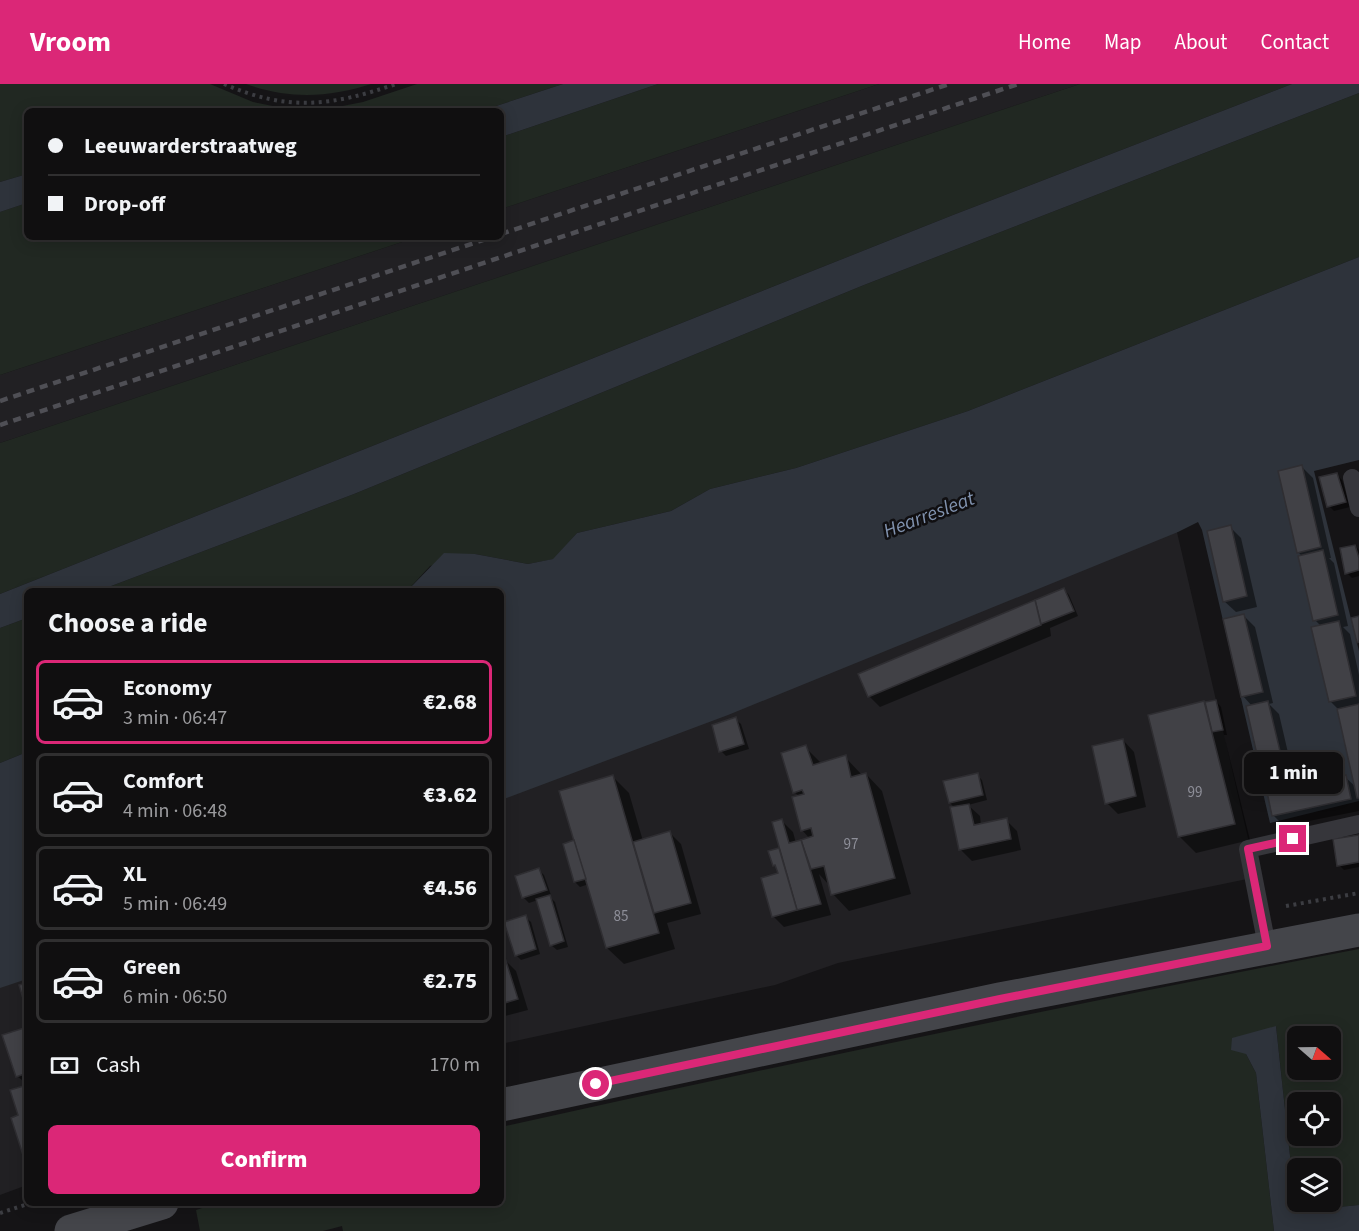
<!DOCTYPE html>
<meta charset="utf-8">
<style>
body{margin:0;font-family:"Source Sans 3",sans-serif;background:#1e1d1e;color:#f1f3f6;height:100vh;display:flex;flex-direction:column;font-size:22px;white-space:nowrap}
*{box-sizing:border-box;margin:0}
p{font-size:20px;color:#9c9c9f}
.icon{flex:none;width:33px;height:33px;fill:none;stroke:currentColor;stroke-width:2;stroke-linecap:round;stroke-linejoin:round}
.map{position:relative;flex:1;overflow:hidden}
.details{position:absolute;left:24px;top:504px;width:480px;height:618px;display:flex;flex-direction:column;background:#100f10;border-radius:9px;box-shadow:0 3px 15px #0003,0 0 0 2px #302f30}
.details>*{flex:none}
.hud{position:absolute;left:24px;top:24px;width:480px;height:132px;border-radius:9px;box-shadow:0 3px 15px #0003,0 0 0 2px #302f30;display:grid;align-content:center;height:132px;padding:0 24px;background:#100f10}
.needle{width:39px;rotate:110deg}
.tools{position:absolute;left:1287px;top:942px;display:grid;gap:12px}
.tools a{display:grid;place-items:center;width:54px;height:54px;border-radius:9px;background:#100f10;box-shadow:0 3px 15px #0003,0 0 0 2px #302f30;font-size:30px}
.end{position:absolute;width:27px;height:27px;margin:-14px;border:8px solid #db2777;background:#fff;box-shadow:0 0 0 3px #fff}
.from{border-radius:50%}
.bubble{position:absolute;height:42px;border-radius:9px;background:#100f10;box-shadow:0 3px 15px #0003,0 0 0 2px #302f30;font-size:20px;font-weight:800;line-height:42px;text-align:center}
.hud b{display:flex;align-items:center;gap:21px;height:57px;font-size:22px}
.hud b+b{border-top:2px solid #302f30}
.hud i{width:15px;height:15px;background:#f1f3f6}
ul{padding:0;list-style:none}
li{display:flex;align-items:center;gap:18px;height:84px;margin:0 12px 9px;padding:0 12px;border:3px solid #302f30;border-radius:9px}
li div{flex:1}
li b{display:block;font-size:22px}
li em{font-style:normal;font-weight:800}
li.selected{border-color:#db2777}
li>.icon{width:54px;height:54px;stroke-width:1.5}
h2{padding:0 24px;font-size:27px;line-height:72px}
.pay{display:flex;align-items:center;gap:15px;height:66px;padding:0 24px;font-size:22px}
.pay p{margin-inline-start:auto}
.cta{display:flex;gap:12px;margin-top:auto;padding:12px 24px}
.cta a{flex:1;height:69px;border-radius:9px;background:#db2777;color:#fff;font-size:24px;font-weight:800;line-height:69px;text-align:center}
header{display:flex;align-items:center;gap:36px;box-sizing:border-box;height:84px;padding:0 30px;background:#db2777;color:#fff}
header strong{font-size:28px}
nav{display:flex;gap:33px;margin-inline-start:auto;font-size:21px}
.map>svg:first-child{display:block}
.built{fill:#212023}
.green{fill:#212822;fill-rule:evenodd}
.water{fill:#2e333b}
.shadow{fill:#0007}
.building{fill:#414146;stroke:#2f2e32;stroke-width:1.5}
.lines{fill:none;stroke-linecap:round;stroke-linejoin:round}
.path{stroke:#3c3d42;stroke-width:4;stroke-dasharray:3 4.5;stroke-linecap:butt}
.lane{stroke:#36363b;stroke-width:18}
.secondary{stroke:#44454a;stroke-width:33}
.rail{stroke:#4f4f55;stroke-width:4.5;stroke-dasharray:8 6;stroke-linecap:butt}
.route{stroke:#db2777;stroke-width:8}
.labels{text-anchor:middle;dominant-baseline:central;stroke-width:5;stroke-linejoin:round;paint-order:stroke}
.number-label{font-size:15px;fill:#8e8f99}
.water-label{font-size:20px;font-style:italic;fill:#8092ae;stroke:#100f11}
</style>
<header>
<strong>Vroom</strong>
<nav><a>Home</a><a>Map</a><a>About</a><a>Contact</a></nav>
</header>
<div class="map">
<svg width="1359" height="1147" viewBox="0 0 1359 1147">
<rect width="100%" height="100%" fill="#151416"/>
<g class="built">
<path d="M879 0H1080L0 359V291L417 153H501V125Z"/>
<path d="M1173 431 1257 793 838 879 775 901 501 960V683Z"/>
<path d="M27 867V1101L0 1111V875Z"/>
</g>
<g class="green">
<path d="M0 0H210L253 18 293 26 327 25 363 18 417 0H563L481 27H27V90L0 98Z"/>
<path d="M246 0H371C329 14 287 15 246 0Z"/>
<path d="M658 0H879L501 125V53Z"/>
<path d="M1080 0H1292L953 131 0 510V359Z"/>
<path d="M1359 9V173L968 327 796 384 710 405 671 427 577 449 554 475 528 480 475 470 430 482 407 507H98L354 410 864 201Z"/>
<path d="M27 119V153H417L0 291V128Z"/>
<path d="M27 534V668L0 679V544Z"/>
<path d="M1359 865V1121L1319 1125H1300L1294 1109 1276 942 1246 970 1256 989 1274 1147H343L342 1142 323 1147H200L196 1126 218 1119H501V1043C786 980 1072 920 1359 865ZM1298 952H1330V986H1298ZM1298 1018H1330V1052H1298ZM1298 1084H1330V1118H1298Z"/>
</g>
<g class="water">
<path d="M563 0H658L501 53V27H481Z"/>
<path d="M1292 0H1359V9L864 201 354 410 98 507H27V534L0 544V510L953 131Z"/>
<path d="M27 90V119L0 128V98Z"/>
<path d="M1359 173V376L1314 387 1359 567V717L1270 739 1202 446 1198 438 1178 448 728 631 501 716V507H407L444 469 475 470 528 480 553 475 577 449 671 427 710 405 796 384 968 327Z"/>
<path d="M27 668V895L0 904V679Z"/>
<path d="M1276 942 1294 1109 1300 1125H1319L1359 1121V1147H1274L1256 989 1246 970 1231 966 1232 954Z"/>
</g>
<g class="shadow">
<path d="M1302 383 1313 394 1331 474H1329L1334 479 1348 542 1343 543 1350 550 1359 591V727L1284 742 1273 731 1276 707 1265 696 1252 622 1243 612 1244 532 1255 543 1273 619 1269 620 1279 630 1296 703 1345 693 1357 704 1339 626 1330 617 1322 543 1315 536 1303 473 1298 468Z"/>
<path d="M1337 391 1342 396 1350 423 1334 427 1329 422Z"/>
<path d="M1230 443 1241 454 1257 523 1236 528 1224 517Z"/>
<path d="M1355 462 1359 466V492L1352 494 1347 489Z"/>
<path d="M1064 505 1069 511 1078 532 1050 544 1051 552 880 623 869 612 860 590Z"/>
<path d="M1216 617 1221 623 1227 651H1224L1250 756 1196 769 1180 753 1204 619Z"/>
<path d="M735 635 741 640 749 665 726 672 721 667Z"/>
<path d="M1123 656 1134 668 1146 723 1118 730 1107 719Z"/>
<path d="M805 663 822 680 845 673 862 691 866 690 882 707 911 810 849 827 833 810 829 801 819 790 831 831 784 843 773 832 779 790 770 768 781 765 782 737 793 748 796 759 810 755 802 746 799 712 794 708Z"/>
<path d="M977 691 982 696 987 716 968 721 980 732 981 741 1006 736 1017 747 1021 766 972 777 960 765 955 724 950 719Z"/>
<path d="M612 692 629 709 643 757 670 749 681 760 701 830 667 839 675 865 624 880 607 864 589 800 580 803 575 798 574 758Z"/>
<path d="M1359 752V783L1344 786 1339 781Z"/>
<path d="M539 786 544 791 551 811 549 812 555 818 568 863 557 866 551 861 538 816 529 819 524 814 517 793Z"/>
<path d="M501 809 504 820 501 821Z"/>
<path d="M525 833 531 838 540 870 521 876 516 871Z"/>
<path d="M505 876 516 887 528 926 501 933V877Z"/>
<path d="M27 945V996L23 997 17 992Z"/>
</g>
<g class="building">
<path d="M1302 381 1321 463 1297 469 1278 387Z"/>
<path d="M1337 389 1346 418 1327 423 1319 393Z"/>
<path d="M1231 441 1247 512 1223 518 1207 447Z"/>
<path d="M1355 461 1359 474V486L1345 490 1340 464Z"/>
<path d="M1323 466 1338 531 1313 537 1298 472Z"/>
<path d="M1064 504 1074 527 1041 540 1035 516Z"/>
<path d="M1035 516 1041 541 868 613 858 590Z"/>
<path d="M1244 530 1263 608 1241 613 1223 535Z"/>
<path d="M1359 532V558L1357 559 1351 534Z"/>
<path d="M1339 537 1356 612 1329 618 1311 543Z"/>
<path d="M1216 616 1223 646 1212 648 1205 618Z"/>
<path d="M1204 617 1235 740 1178 753 1148 631Z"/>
<path d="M1268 617 1286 692 1263 697 1246 622Z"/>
<path d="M1359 620V714H1357L1337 625Z"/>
<path d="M736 633 744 660 719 668 712 641Z"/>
<path d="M1123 655 1136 712 1105 720 1092 662Z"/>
<path d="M806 661 813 681 846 671 851 693 866 689 895 794 831 811 824 782 811 785 801 756 813 752 811 744 801 747 792 713 804 710 802 706 793 709 781 669Z"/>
<path d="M978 689 983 711 949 719 943 697Z"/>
<path d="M613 691 659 849 606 864 559 707Z"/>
<path d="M1346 691 1351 715 1272 732 1267 708Z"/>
<path d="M969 720 974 741 1007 734 1011 755 959 766 950 723Z"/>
<path d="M782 735 789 759 801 756 821 820 797 826 772 738Z"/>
<path d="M670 747 691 819 654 829 633 758Z"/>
<path d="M1359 751V778L1337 782 1333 755Z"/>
<path d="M574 756 586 795 574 798 563 760Z"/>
<path d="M779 764 797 826 772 833 761 794 778 789 775 781 773 782 768 767Z"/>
<path d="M539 784 547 806 522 814 515 792Z"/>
<path d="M550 811 564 857 550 862 536 815Z"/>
<path d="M526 831 536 865 515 872 504 838Z"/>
<path d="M505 874 518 915 501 920V875Z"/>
<path d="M27 899V928L19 901Z"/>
<path d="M27 943V989L16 993 2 951Z"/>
<path d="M27 1001V1070L23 1071 11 1034 18 1031 10 1006Z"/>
</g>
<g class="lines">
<g class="path">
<path d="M224 0C288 28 332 22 396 0"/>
<path d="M1286 822 1359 809"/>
<path d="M0 1129 31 1119"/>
</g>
<g class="lane">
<path d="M1352 394 1359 424"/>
<path d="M1267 862 1248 765 1359 740"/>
</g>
<g class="secondary">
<path d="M501 1021 1000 915 1359 846"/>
<path d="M71 1147 162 1119"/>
</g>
<g class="rail">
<path d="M501 150 949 0"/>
<path d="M0 317 492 153"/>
<path d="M0 341 1018 0"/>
</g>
</g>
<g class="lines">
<path class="route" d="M596 1000 1000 915 1267 862 1248 765 1293 755"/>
</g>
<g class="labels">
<g class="number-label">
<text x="1195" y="708">99</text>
<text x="851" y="760">97</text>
<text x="621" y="832">85</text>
</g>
<g class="water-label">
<text transform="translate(929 431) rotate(-21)">Hearresleat</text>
</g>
</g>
</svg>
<div class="tools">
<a><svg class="needle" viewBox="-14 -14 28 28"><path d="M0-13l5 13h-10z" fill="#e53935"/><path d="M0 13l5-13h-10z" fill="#9c9c9f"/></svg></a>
<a><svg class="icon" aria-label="locate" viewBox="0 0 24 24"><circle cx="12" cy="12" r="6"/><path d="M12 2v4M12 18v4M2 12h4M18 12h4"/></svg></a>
<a><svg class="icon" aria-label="layers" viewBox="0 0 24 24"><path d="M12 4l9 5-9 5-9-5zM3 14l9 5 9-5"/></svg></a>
</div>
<i class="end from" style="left:596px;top:1000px"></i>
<i class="end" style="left:1293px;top:755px"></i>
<div class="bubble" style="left:1244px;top:668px;width:99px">1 min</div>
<div class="hud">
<b><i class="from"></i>Leeuwarderstraatweg</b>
<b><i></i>Drop-off</b>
</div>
<section class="details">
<h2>Choose a ride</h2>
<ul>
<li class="selected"><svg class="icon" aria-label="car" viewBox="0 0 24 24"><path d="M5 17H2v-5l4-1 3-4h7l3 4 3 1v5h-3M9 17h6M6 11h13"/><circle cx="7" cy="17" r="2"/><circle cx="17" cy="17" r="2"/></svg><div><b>Economy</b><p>3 min · 06:47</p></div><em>€2.68</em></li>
<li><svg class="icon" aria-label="car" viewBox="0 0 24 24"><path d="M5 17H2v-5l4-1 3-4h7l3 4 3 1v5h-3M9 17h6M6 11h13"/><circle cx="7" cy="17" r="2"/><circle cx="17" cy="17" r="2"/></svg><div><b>Comfort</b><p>4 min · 06:48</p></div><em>€3.62</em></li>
<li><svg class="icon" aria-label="car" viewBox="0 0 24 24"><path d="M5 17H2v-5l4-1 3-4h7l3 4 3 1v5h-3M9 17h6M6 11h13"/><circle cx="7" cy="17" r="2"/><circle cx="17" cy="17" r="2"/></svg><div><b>XL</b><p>5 min · 06:49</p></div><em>€4.56</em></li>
<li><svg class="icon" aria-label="car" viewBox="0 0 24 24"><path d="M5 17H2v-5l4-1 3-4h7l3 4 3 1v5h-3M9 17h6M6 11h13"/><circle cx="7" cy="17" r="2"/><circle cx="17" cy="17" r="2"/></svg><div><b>Green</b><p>6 min · 06:50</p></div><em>€2.75</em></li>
</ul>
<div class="pay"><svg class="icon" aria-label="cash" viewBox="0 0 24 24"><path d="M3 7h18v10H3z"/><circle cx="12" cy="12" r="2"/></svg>Cash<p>170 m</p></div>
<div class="cta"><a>Confirm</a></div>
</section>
</div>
